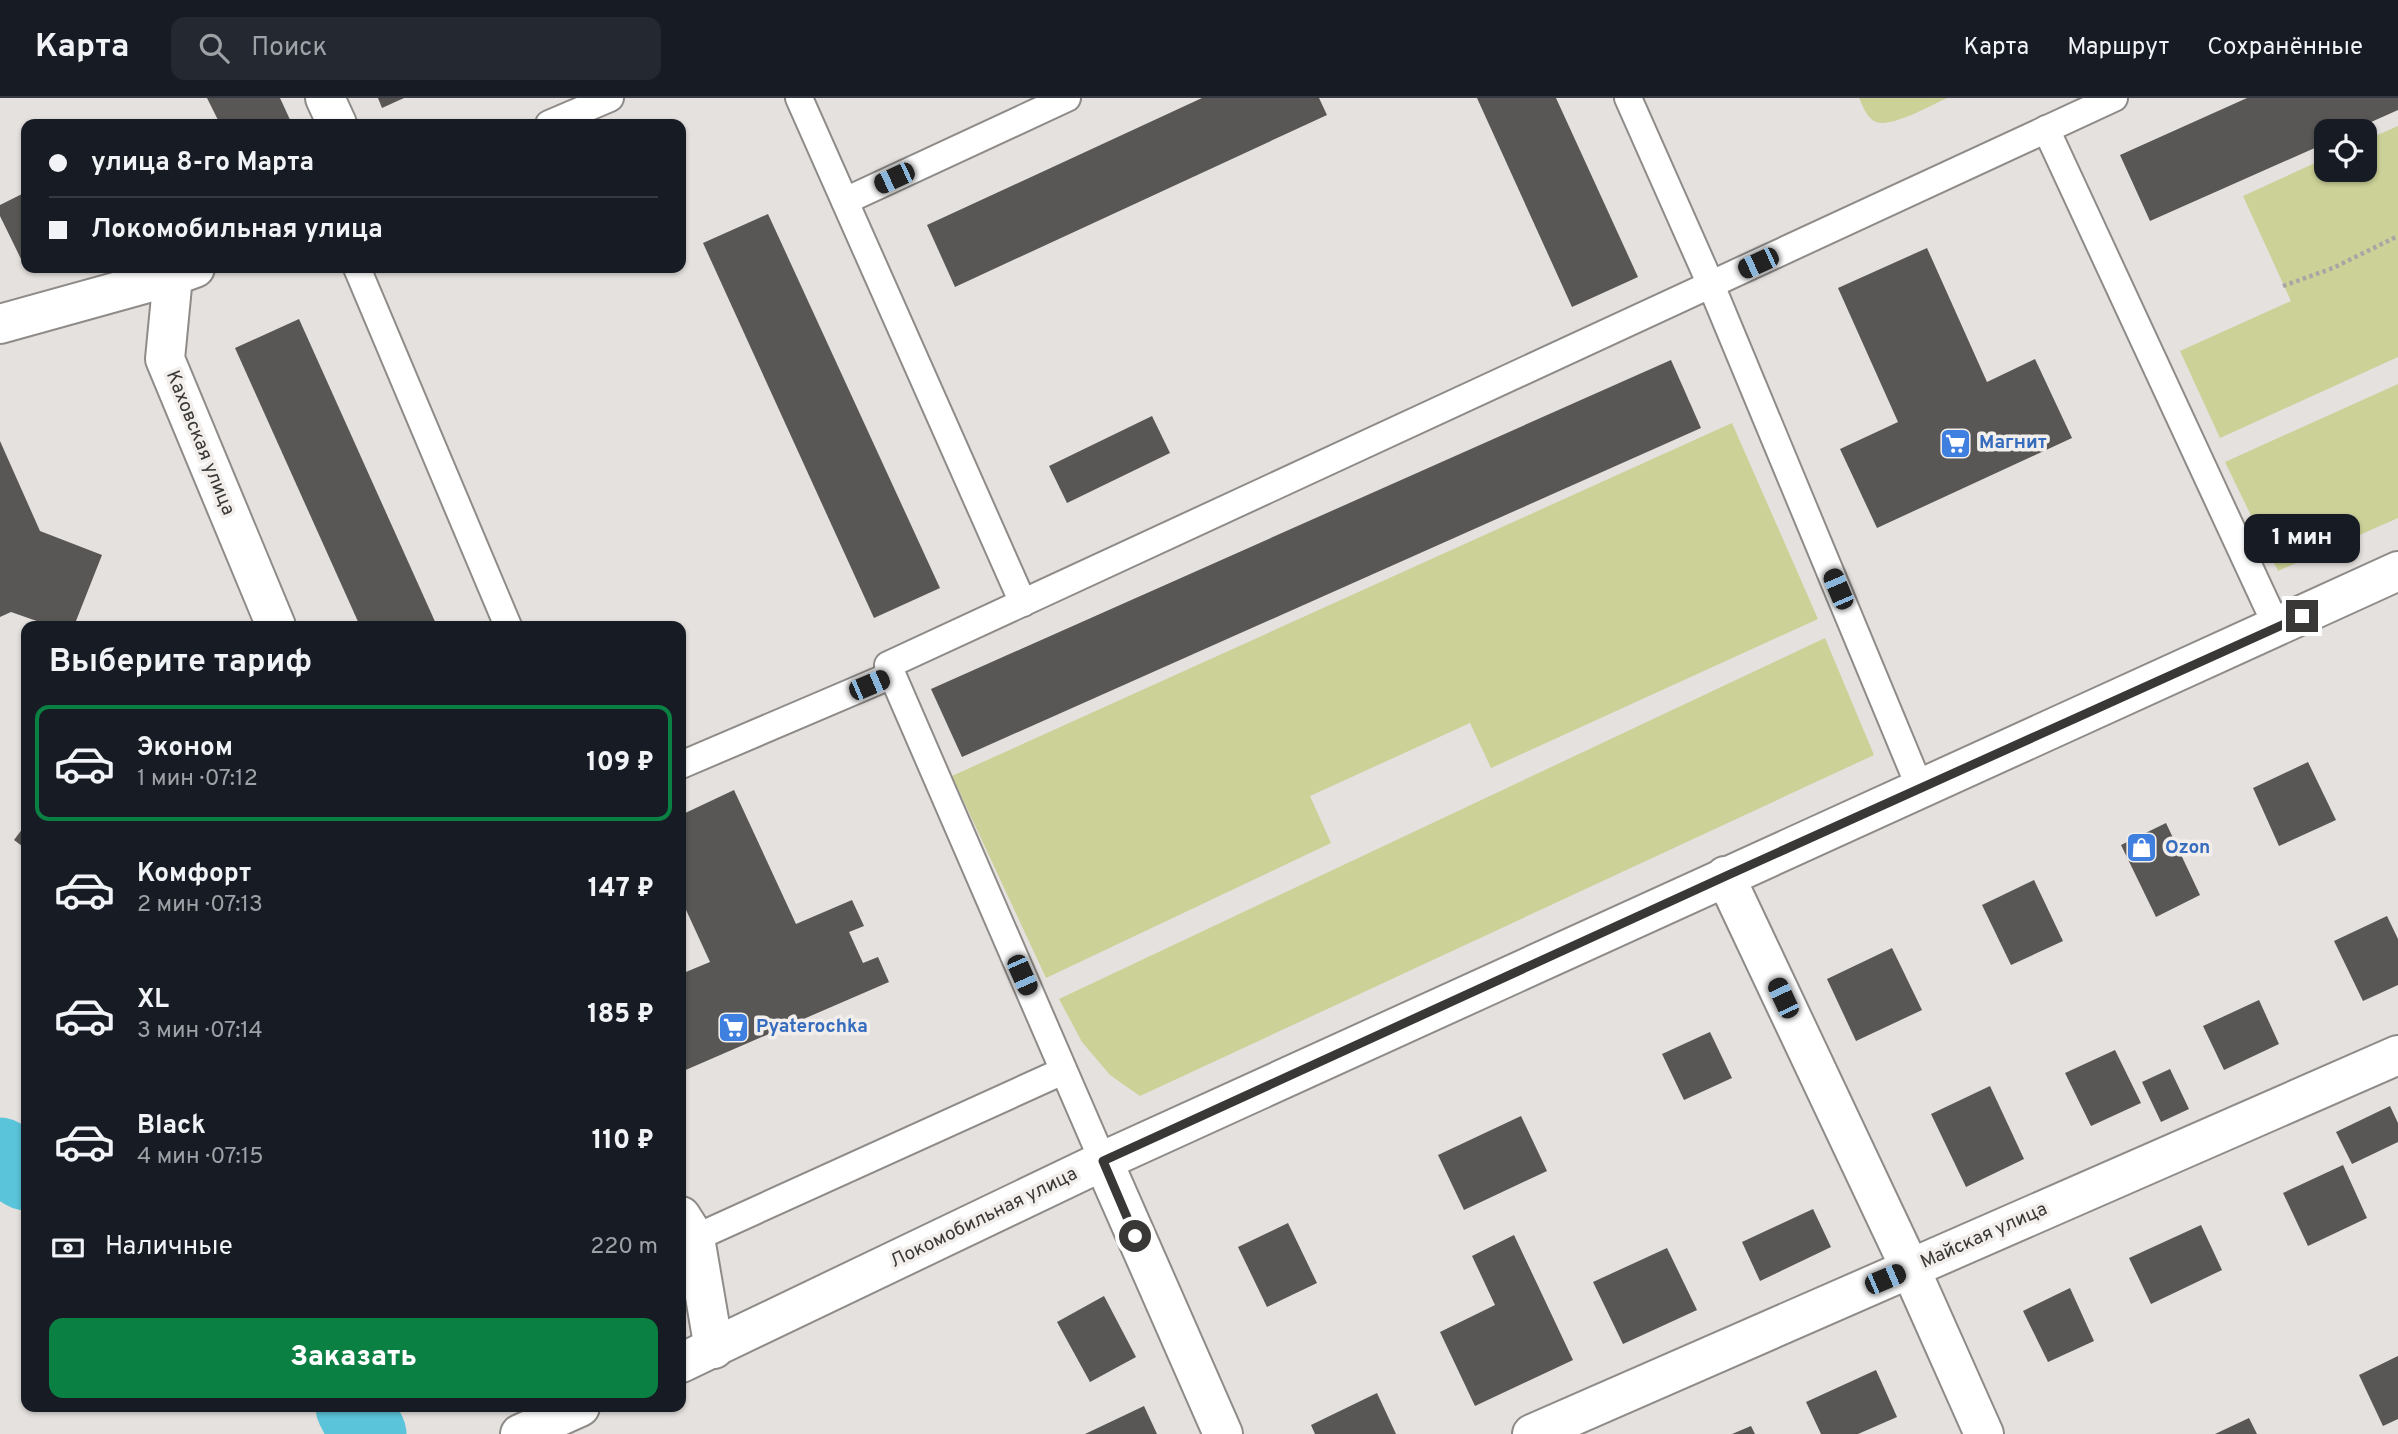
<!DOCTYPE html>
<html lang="ru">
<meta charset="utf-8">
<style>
body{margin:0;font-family:Overpass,sans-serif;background:#242831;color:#f1f3f6;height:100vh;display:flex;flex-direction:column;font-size:26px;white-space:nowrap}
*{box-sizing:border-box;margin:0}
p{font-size:23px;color:#9ea1a6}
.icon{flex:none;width:38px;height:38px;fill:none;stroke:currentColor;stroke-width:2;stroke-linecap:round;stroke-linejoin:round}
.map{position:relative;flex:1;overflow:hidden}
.details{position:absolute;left:21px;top:523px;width:665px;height:791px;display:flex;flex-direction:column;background:#171b24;border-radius:14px;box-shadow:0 2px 5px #0004}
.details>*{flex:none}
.hud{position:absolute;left:21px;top:21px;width:665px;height:154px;border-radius:14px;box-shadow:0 2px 5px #0004;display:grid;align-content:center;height:154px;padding:0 28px;background:#171b24}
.controls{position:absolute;left:2314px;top:21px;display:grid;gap:14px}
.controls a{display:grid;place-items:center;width:63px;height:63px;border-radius:14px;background:#171b24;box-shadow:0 2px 5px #0004;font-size:35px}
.end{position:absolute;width:32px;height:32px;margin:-16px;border:9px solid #393837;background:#fff;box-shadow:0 0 0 4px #fff}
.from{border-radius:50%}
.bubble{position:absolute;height:49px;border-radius:14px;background:#171b24;box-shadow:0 2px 5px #0004;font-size:23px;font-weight:800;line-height:49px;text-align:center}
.car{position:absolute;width:21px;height:42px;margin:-21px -10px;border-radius:9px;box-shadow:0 0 5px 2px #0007;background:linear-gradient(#222 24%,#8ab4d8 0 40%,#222 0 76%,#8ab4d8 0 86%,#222 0)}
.hud b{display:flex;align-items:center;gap:24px;height:66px;font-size:26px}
.hud b+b{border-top:2px solid #363941}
.hud i{width:18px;height:18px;background:#f1f3f6}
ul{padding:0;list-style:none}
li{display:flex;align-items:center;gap:21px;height:116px;margin:0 14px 10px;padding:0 14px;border:4px solid transparent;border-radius:14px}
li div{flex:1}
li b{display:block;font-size:26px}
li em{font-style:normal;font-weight:800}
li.selected{border-color:#0b8043}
li>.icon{width:63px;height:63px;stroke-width:1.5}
h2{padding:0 28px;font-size:32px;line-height:84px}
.pay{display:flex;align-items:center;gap:18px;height:77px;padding:0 28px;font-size:26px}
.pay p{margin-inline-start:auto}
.cta{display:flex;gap:14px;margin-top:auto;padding:14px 28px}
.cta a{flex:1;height:80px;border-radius:14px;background:#0b8043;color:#fff;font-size:28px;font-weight:800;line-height:80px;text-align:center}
header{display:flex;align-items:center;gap:42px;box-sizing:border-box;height:98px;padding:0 35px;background:#171b24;border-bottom:2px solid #363941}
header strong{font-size:33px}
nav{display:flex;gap:38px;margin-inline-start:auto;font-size:24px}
.search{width:490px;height:63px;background:#242831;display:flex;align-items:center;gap:18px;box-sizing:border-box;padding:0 24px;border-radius:14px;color:#9ea1a6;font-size:26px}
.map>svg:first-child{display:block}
.green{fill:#ccd198}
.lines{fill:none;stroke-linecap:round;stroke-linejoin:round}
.river{stroke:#5ac4da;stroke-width:77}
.building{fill:#595755}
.lane-casing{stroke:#8e8b88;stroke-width:30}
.street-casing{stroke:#8e8b88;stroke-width:42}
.primary-casing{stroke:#8e8b88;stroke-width:42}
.path{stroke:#a8a6a4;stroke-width:4.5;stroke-dasharray:3.5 3.5;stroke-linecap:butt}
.lane{stroke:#fff;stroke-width:26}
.street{stroke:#fff;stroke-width:38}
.primary{stroke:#fff;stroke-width:38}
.route{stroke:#393837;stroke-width:9}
.labels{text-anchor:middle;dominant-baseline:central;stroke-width:7;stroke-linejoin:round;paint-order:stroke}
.street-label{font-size:19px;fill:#393837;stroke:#f1eeeb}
.shop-label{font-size:19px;font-weight:bold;fill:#366cbe;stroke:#f1eeeb;text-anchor:start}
</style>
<header>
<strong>Карта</strong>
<div class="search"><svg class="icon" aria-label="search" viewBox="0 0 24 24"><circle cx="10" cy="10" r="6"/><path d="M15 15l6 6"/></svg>Поиск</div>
<nav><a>Карта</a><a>Маршрут</a><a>Сохранённые</a></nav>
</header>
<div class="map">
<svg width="2398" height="1336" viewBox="0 0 2398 1336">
<rect width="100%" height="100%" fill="#e4e1de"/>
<g class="green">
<path d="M1859 0H1947C1931 7 1889 32 1874 23 1866 18 1863 8 1859 0Z"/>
<path d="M2398 28V259L2220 340 2180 253 2291 203 2243 98 2326 60V72H2364V43Z"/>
<path d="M2398 286V420L2278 473 2225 364Z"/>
<path d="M1732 325 1818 521 1491 670 1470 625 1310 698 1331 745 1046 880 952 678Z"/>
<path d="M1825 540 1874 657 1140 998 1110 977 1082 944 1059 901Z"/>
</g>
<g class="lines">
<g class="river">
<path d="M0 1058 26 1074"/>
<path d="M354 1309 368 1336"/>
</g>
</g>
<g class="building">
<path d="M207 0H280L292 26H220Z"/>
<path d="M378 0H404L382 10Z"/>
<path d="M1202 0H1319L1327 17 955 189 927 127Z"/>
<path d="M1477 0H1556L1638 179 1572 209Z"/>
<path d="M2247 0H2398V12L2351 33H2326V45L2150 123 2120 57Z"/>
<path d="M26 94V159L21 161 0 118V107Z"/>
<path d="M768 116 940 490 874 520 703 145Z"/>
<path d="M1927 150 1987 284 2035 261 2072 340 1877 430 1840 351 1898 324 1838 190Z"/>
<path d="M299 221 437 528H360L235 250Z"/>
<path d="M1671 262 1701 330 962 659 931 591Z"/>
<path d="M1152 318 1170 355 1067 405 1049 368Z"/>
<path d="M0 343 40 433 102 457 74 528H51L11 514 0 519Z"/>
<path d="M2308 664 2336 722 2279 748 2253 690Z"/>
<path d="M734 692 796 826 852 802 864 828 849 834 863 865 878 859 889 884 681 974V876L710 864 681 801V717Z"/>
<path d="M2166 725 2200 797 2156 819 2121 747Z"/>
<path d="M26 726V751L14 742Z"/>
<path d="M2034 782 2063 843 2011 867 1982 807Z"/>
<path d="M2387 818 2398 841V887L2363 903 2334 843Z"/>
<path d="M1892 850 1922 912 1856 943 1827 881Z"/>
<path d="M2259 902 2279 946 2224 972 2203 928Z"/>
<path d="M1710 934 1732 980 1684 1002 1662 956Z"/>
<path d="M2115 952 2141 1005 2091 1028 2065 975Z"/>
<path d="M2170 971 2189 1011 2161 1024 2142 984Z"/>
<path d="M1990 988 2024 1061 1966 1089 1931 1016Z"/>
<path d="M2390 1008 2398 1025V1044L2352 1066 2336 1034Z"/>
<path d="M1521 1018 1547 1073 1464 1112 1438 1057Z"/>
<path d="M2343 1067 2367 1120 2308 1148 2283 1095Z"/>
<path d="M1813 1111 1831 1149 1760 1183 1742 1144Z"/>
<path d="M1288 1125 1317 1185 1267 1209 1238 1149Z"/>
<path d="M2201 1127 2222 1172 2151 1206 2129 1160Z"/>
<path d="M1514 1137 1573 1262 1475 1308 1440 1234 1495 1207 1472 1158Z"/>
<path d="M1667 1150 1697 1212 1623 1246 1593 1184Z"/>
<path d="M2070 1190 2094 1243 2048 1264 2023 1213Z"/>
<path d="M1104 1198 1136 1259 1090 1284 1057 1224Z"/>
<path d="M2398 1258V1321L2383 1328 2359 1277Z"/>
<path d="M1876 1272 1897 1319 1858 1336H1821L1806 1304Z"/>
<path d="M1377 1295 1396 1336H1315L1311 1327Z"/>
<path d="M1144 1308 1157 1336H1085Z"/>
<path d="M2249 1320 2257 1336H2215Z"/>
<path d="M1751 1328 1755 1336H1732Z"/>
</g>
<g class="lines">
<defs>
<g id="lane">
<path d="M799 0 1023 505"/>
<path d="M1628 0 1711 187 1920 690"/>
<path d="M549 26 610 0"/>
<path d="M2046 31 2277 529"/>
<path d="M845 103 1067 0"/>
<path d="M357 170 508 528"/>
<path d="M681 667 892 577"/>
<path d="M1103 1063 888 567 2114 0"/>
<path d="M695 1140 1063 973"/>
</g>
<g id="street">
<path d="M325 0 337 26"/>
<path d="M195 170 173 178 165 261 276 528"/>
<path d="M0 226 173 178"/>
<path d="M1725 778 1910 1170 1984 1336"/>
<path d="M1103 1063 1223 1336"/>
<path d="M681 1118 695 1140 714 1251"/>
<path d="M1532 1336 2398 957"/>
</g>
<g id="primary">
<path d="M681 1265 1103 1063 2398 473"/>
<path d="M520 1336 580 1309"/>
</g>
</defs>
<use href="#lane" class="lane-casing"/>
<use href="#street" class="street-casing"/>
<use href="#primary" class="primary-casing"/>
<path class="path" d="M2283 188 2333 170 2398 138"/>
<use href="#lane" class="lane"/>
<use href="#street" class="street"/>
<use href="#primary" class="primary"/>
</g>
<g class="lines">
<path class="route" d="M1135 1138 1103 1063 1726 778 2302 518"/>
</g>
<defs>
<symbol id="supermarket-square" viewBox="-11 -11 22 22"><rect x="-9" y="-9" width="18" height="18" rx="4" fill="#3f7fe0" stroke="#f1eeeb"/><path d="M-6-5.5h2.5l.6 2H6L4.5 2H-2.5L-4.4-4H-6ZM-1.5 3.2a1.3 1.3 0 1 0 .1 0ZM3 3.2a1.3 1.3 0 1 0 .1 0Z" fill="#fff"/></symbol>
<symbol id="shop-square" viewBox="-11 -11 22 22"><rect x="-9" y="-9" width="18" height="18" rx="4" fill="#3f7fe0" stroke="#f1eeeb"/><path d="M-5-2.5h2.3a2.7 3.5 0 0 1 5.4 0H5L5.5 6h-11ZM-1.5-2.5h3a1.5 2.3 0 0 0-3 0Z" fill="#fff"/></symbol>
</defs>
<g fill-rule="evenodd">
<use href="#supermarket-square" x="1938" y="328" width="35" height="35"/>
<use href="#shop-square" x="2124" y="732" width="35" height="35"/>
<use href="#supermarket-square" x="716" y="912" width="35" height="35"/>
</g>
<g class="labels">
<g class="street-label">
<text transform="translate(200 345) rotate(68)">Каховская улица</text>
<text transform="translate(984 1120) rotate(-26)">Локомобильная улица</text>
<text transform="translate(1984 1138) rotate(-24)">Майская улица</text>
</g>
<g class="shop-label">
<text x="1979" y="345">Магнит</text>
<text x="2165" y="750">Ozon</text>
<text x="756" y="929">Pyaterochka</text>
</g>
</g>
</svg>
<div class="controls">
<a><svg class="icon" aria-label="locate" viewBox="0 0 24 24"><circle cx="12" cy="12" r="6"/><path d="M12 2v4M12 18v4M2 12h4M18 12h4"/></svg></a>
</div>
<i class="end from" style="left:1135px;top:1138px"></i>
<i class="end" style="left:2302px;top:518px"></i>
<div class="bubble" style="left:2244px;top:416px;width:116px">1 мин</div>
<i class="car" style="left:894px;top:80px;rotate:245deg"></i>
<i class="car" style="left:1758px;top:165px;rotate:245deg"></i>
<i class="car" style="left:1838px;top:491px;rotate:337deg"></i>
<i class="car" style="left:869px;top:587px;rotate:67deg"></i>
<i class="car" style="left:1022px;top:877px;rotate:156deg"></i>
<i class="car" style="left:1783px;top:900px;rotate:335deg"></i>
<i class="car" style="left:1885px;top:1181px;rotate:67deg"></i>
<div class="hud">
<b><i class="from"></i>улица 8-го Марта</b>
<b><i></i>Локомобильная улица</b>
</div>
<section class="details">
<h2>Выберите тариф</h2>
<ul>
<li class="selected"><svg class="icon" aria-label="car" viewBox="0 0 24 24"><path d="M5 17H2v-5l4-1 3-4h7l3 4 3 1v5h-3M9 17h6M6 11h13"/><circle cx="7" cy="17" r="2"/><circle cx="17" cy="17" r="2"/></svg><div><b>Эконом</b><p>1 мин · 07:12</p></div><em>109 ₽</em></li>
<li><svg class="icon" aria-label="car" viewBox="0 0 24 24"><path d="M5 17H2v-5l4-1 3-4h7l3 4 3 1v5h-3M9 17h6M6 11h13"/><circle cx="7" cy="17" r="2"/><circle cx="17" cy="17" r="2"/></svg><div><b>Комфорт</b><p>2 мин · 07:13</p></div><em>147 ₽</em></li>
<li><svg class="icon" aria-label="car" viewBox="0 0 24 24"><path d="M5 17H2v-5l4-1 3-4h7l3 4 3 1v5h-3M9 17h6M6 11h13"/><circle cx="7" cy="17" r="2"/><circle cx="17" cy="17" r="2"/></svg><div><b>XL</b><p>3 мин · 07:14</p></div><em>185 ₽</em></li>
<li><svg class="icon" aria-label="car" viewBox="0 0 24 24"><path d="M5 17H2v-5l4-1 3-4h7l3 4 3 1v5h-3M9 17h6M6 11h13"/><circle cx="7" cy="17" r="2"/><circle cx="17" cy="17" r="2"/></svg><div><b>Black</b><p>4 мин · 07:15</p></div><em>110 ₽</em></li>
</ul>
<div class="pay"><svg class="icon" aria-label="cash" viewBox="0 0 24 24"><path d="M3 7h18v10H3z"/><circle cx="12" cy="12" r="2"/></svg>Наличные<p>220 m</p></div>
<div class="cta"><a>Заказать</a></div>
</section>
</div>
